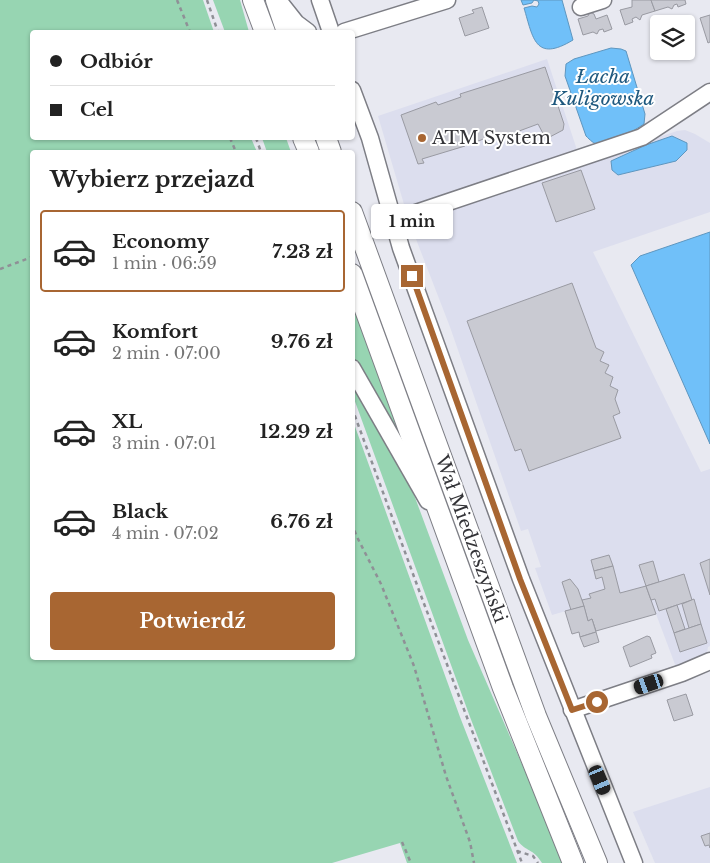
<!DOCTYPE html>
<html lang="pl">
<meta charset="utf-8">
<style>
body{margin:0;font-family:"Libre Baskerville",serif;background:#f6f6f6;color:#222;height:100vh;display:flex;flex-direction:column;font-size:19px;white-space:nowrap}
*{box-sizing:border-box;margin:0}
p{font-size:16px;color:#767676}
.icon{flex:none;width:28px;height:28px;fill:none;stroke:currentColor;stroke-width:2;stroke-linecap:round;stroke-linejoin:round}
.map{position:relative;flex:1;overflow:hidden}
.details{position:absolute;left:30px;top:150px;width:325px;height:510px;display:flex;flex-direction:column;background:#fff;border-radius:5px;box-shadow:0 1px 4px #0004}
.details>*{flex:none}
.top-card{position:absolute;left:30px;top:30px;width:325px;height:110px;border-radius:5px;box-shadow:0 1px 4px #0004;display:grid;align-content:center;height:110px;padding:0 20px;background:#fff}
.fabs{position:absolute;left:650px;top:15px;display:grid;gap:10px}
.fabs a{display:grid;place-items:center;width:45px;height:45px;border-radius:5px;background:#fff;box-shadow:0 1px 4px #0004;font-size:25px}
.end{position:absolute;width:22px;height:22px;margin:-11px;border:6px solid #a86632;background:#fff;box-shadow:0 0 0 2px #fff}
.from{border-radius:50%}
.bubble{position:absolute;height:35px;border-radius:5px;background:#fff;box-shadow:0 1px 4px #0004;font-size:16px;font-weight:700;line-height:35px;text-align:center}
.car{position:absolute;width:15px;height:30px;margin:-15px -8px;border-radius:6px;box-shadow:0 0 4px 1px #0007;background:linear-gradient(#222 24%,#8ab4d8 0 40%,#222 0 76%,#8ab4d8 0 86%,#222 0)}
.top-card b{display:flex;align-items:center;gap:18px;height:48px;font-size:19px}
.top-card b+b{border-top:1px solid #e0e0e0}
.top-card i{width:12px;height:12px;background:#222}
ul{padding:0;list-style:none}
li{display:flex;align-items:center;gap:15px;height:82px;margin:0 10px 8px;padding:0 10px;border:2px solid transparent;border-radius:5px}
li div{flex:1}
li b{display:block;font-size:19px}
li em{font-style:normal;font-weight:700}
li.current{border-color:#a86632}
li>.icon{width:45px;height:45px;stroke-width:1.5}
h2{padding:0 20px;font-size:22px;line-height:60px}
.cta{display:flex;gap:10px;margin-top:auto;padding:10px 20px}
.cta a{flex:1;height:58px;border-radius:5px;background:#a86632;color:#fff;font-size:20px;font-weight:700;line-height:58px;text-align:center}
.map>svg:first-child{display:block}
.built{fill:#dcdeee}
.green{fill:#97d5b2}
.water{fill:#70c0f9;stroke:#5e96bf}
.building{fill:#c9cad2;stroke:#999aa2}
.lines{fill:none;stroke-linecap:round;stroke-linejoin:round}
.minor-casing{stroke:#7d7e85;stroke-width:19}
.major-casing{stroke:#7d7e85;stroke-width:22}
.path{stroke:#8f9096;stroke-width:2.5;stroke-dasharray:4 4;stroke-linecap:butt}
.minor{stroke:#fff;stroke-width:16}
.major{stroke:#fff;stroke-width:20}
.route{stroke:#a86632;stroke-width:6}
.poi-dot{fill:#a86632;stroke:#fff;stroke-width:2}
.labels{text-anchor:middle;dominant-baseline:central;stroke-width:4;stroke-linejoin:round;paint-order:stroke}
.poi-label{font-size:18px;fill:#343438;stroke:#fff;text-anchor:start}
.street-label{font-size:18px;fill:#343438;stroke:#fff}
.water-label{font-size:19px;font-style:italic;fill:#1e587e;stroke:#fff}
</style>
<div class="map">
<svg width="710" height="863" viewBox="0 0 710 863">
<rect width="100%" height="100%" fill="#e8e9f1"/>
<g class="built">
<path d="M547 59 578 153 406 211 378 116Z"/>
<path d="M685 130 695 134 710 143V212L593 252 701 472 710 469V646L708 647 707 653 676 667 656 614 596 631 593 620 588 621 583 606 552 615 535 568 541 567 528 529 521 531 450 327 409 221 677 131Z"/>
<path d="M710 787V863H655L633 812Z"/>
</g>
<g class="green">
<path d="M0 0H203L214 32H32V138H251L257 152H32V658H352L353 421 460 717 517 863H407L400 843 332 863H0Z"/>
<path d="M213 0H240L249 32H225Z"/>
<path d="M262 138H286L291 152H267Z"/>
<path d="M352 302 409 458 353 357Z"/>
<path d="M353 374 410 484 468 640 565 863H542C533 848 526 852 518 841L470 717 353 396Z"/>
</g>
<g class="water">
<path d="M521 0H562L573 40C535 63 533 38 524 8L532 6 537 7 539 4 538 1 534 0 532 3 523 5Z"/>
<path d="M611 48 621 49 626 51 645 114 644 124C635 130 609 146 599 145 594 144 590 140 586 136L565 76 566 64 574 59Z"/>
<path d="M672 136 687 143V150L676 161 618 175 612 170 611 161 646 145Z"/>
<path d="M710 232V444L631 265 640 256Z"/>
</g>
<g class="building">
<path d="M632 0H651L655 11 642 15 640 20 636 17 632 19 633 22 625 25 620 10 632 7Z"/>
<path d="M651 0H685L686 4 678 7 677 4 674 5 672 9 668 7 655 11Z"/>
<path d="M482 7 489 28 465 36 459 18 474 13 472 10Z"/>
<path d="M590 12 594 14 596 19 607 15 612 29 604 32 603 29 599 30 597 34 593 32 583 35 578 19 588 16Z"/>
<path d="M710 15V42L708 43 700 18Z"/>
<path d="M659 38V51L684 52 657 59 651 41Z"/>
<path d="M545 67 564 124 563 130 546 139 538 124 495 140 493 135 476 142 475 141 464 144 465 146 422 159 424 163 418 164 401 115 436 102 438 105 461 97 460 94Z"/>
<path d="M581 170 595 209 556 222 542 183Z"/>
<path d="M572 283 596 348 604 352 600 361 609 365 605 373 613 377 610 386 618 390 615 399 620 413 613 416 621 438 529 471 521 449 515 451 467 321Z"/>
<path d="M609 555 613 566 594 571 591 560Z"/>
<path d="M710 559V595L700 563Z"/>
<path d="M653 561 659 582 646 586 639 565Z"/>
<path d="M613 566 620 593 646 586 656 614 596 631 592 619 588 621 582 600 591 598 589 594 605 589 602 577 596 579 594 571Z"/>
<path d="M684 574 692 600 659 611 655 599 651 600 646 586Z"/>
<path d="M570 579 578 589 584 606 571 610 562 582Z"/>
<path d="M694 599 701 624 689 628 682 604Z"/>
<path d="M677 605 685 629 674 633 666 609Z"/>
<path d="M584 606 588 621 592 619 596 632 580 637 579 632 572 634 565 611Z"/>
<path d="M701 624 707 643 680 652 674 633Z"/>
<path d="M596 632 599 642 584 647 580 637Z"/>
<path d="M647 636 650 637 656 653 651 655 652 658 630 667 623 647Z"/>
<path d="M686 694 693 715 674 721 667 700Z"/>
<path d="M710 833V848L709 845 705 846 701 836Z"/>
</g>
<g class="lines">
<defs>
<g id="minor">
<path d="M320 0 331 32"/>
<path d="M281 4 296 23 308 32"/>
<path d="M581 7 603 0"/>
<path d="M344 32 447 0"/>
<path d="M352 90 370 138 401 248 521 579 634 863"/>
<path d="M392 221 642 137 710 92"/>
<path d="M352 368 428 501"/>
<path d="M572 710 682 673 710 661"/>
</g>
<g id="major">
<path d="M253 0 265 32"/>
<path d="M276 0 287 32"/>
<path d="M303 138 309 152"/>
<path d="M326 138 331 152"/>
<path d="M352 212 536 716 597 863"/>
<path d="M352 274 503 688 573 863"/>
</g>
</defs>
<use href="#minor" class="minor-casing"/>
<use href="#major" class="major-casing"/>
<g class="path">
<path d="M177 0 190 32"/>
<path d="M207 0 218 32"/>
<path d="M230 138 236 152"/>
<path d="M256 138 261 152"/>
<path d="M0 269 32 257"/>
<path d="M352 408 420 593 522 863"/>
<path d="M352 523 356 535 381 584 414 666 446 776 470 842 474 863"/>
<path d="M402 842 411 863"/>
<path d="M517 851 533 856 538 863"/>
</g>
<use href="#minor" class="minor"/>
<use href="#major" class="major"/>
</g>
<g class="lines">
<path class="route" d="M412 276 520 579 572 710 597 702"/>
</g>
<circle class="poi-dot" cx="422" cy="138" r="5"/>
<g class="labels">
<g class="poi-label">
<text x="432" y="138">ATM System</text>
</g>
<g class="street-label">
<text transform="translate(471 539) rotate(70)">Wał Miedzeszyński</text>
</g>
<g class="water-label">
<text x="603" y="76">Łacha<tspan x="603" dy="22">Kuligowska</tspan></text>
</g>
</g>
</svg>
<div class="fabs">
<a><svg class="icon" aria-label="layers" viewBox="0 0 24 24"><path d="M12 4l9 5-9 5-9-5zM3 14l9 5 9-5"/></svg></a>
</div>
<i class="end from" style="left:597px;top:702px"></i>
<i class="end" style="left:412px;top:276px"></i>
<div class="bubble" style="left:371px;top:204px;width:82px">1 min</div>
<i class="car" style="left:649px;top:684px;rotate:251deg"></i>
<i class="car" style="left:600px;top:780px;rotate:157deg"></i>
<div class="top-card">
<b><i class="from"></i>Odbiór</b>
<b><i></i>Cel</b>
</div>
<section class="details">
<h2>Wybierz przejazd</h2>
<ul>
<li class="current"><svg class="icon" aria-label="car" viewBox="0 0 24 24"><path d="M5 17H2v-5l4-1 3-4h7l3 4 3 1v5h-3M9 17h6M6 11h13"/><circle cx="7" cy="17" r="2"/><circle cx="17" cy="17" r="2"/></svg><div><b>Economy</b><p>1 min · 06:59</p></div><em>7.23 zł</em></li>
<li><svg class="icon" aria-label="car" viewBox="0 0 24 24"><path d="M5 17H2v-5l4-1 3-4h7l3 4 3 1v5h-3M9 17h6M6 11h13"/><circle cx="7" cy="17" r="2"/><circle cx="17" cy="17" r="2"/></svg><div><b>Komfort</b><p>2 min · 07:00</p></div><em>9.76 zł</em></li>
<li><svg class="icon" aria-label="car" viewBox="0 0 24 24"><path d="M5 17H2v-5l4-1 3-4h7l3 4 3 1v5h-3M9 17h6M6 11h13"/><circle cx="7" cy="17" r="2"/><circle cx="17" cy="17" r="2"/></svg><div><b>XL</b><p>3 min · 07:01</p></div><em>12.29 zł</em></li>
<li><svg class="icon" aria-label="car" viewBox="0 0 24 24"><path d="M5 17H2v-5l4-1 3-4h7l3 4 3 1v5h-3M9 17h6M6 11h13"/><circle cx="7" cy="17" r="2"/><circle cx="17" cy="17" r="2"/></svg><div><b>Black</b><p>4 min · 07:02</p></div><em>6.76 zł</em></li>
</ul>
<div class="cta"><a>Potwierdź</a></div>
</section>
</div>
